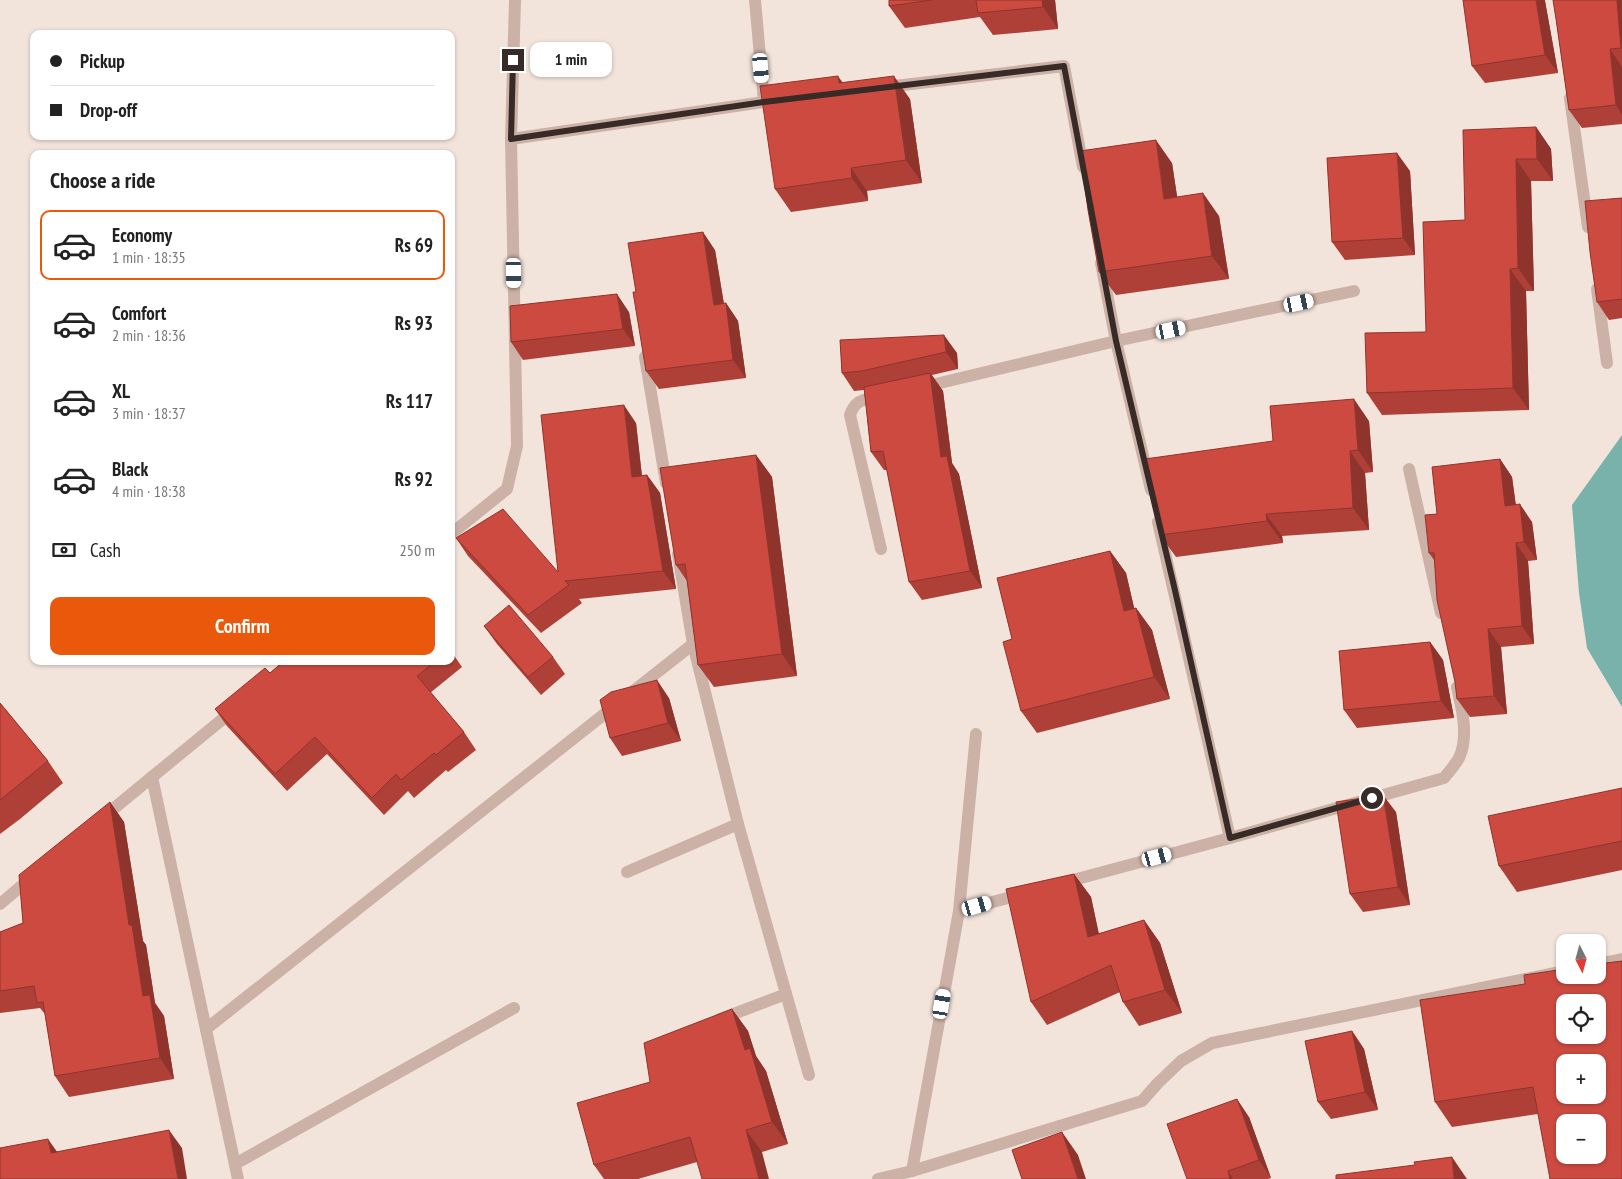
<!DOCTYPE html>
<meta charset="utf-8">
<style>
body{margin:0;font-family:"PT Sans Narrow",sans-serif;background:#f2f2f2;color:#222;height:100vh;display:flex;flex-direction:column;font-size:19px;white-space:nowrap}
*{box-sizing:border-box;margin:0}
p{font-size:16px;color:#767676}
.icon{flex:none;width:28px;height:28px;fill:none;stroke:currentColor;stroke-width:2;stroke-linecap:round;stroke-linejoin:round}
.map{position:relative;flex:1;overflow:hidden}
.drawer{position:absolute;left:30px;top:150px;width:425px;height:515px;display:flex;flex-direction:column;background:#fff;border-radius:10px;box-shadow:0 1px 4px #0004}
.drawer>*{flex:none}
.guide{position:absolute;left:30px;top:30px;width:425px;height:110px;border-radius:10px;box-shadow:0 1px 4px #0004;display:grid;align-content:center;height:110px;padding:0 20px;background:#fff}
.needle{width:32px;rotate:174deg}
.fabs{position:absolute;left:1556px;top:934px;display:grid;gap:10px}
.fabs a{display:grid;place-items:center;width:50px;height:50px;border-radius:10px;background:#fff;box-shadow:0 1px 4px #0004;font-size:25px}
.end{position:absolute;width:22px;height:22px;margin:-11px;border:6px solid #382a27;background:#fff;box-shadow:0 0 0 2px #fff}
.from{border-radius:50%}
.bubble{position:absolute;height:35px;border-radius:10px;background:#fff;box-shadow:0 1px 4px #0004;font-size:16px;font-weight:800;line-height:35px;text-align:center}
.car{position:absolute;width:15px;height:30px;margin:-15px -8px;border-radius:6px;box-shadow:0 0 4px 1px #0007;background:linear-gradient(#fff 24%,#345 0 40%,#fff 0 76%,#345 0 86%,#fff 0)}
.guide b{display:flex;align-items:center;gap:18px;height:48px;font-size:19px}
.guide b+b{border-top:1px solid #e0e0e0}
.guide i{width:12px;height:12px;background:#222}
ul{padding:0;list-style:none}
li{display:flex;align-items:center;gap:15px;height:70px;margin:0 10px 8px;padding:0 10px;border:2px solid transparent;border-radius:10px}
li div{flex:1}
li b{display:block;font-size:19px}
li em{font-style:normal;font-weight:800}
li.on{border-color:#ea580c}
li>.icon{width:45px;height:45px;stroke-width:1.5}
h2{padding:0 20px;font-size:22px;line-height:60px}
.pay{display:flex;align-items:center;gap:12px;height:55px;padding:0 20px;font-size:19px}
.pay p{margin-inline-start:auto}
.button{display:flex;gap:10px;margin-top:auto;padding:10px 20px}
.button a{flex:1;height:58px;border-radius:10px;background:#ea580c;color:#fff;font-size:20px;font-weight:800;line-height:58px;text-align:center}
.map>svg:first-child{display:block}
.water{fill:#78b2aa}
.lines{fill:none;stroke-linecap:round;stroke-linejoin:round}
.street{stroke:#ccb1a6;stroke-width:12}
.wall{fill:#af4037}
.shaded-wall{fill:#8f342d}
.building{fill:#cc4a40;stroke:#8f342d;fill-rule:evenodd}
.route{stroke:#382a27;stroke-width:6}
</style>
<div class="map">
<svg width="1622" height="1179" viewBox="0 0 1622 1179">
<rect width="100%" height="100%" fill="#f3e4db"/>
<path class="water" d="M1622 435V707L1587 648 1579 593 1572 505Z"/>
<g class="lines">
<g class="street">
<path d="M886 87 1064 66 1083 167"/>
<path d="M1570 98 1588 227"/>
<path d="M511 139 764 102 755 0"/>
<path d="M1597 289 1607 363"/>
<path d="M645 357 666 483"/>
<path d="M923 387 1116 341 1101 263"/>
<path d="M1409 469 1441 613"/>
<path d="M1151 490 1116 341 1354 291"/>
<path d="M451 534 507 489 517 446 511 139 515 0"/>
<path d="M881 549 850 415C856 398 865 400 881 396"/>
<path d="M678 554 693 644 738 824 809 1075"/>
<path d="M976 734 959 911 1023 894"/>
<path d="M152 777 235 709"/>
<path d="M101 819 152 777 238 1179"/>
<path d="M1230 838 1444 778C1449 772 1455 765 1459 758 1469 737 1462 709 1457 687"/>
<path d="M627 872 738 824"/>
<path d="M1062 883 1230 838 1158 522"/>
<path d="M0 904 32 877"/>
<path d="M1598 964 1622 959"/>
<path d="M720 1019 786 994"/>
<path d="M206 1029 693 644"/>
<path d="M235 1164 514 1008"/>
<path d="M912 1171 1142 1101 1158 1083 1181 1061 1212 1043 1565 971"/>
<path d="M878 1179 912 1171 959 911"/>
</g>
</g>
<g class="wall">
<path d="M889 0H1055L1058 29 993 35 980 17 905 28 889 6Z"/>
<path d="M1622 0V124L1582 128 1569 110 1556 19Z"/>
<path d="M1545 1 1558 73 1485 83 1472 66Z"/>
<path d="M842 83 910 99 922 183 867 191 868 201 791 212 775 189Z"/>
<path d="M1536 127 1551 149 1553 181H1531L1534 291H1526L1529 410 1382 415 1367 393 1426 332 1465 220Z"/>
<path d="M1172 163 1177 197 1219 216 1229 279 1116 295 1099 272Z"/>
<path d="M1410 171 1415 255 1345 260 1332 242Z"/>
<path d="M1622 198V318L1609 320 1597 302Z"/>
<path d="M715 250 724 304 726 303 738 321 746 378 659 389 646 371 636 292Z"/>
<path d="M629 312 635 346 523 360 511 342Z"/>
<path d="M840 340 957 353 958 369 932 375 943 391 952 463 959 474 982 588 922 600 909 582 887 470H884L871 452 864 390 854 391 842 373Z"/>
<path d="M1369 421 1373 472 1365 473 1369 530 1282 536 1283 543 1176 557 1160 535 1273 441Z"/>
<path d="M636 423 642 476 647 475 660 493 676 589 579 599 582 603 541 633 468 556 456 538 558 572Z"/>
<path d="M756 455 772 477 797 676 714 687 698 665 687 581 676 565Z"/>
<path d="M1500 459 1512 477 1516 505 1532 522 1537 560 1528 561 1534 644 1501 647 1507 714 1470 717 1457 699 1455 682 1434 560 1429 553 1437 514Z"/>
<path d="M1110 551 1126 573 1134 608H1136L1152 630 1170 699 1037 733 1021 711 1012 639Z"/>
<path d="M484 626 553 657 565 674 541 695 497 644Z"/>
<path d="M1430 642 1443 660 1454 718 1357 728 1344 710Z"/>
<path d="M451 651 462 667 430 693 464 732 476 750 448 772 446 770 414 798 408 791 384 815 327 754 287 791 227 726 215 709 270 673 284 661H451Z"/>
<path d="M669 698 681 741 622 756 610 738Z"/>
<path d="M0 703 48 761 63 783 20 819 0 834Z"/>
<path d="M1622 788V870L1517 892 1499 866Z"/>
<path d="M110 802 124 822 143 941 146 945 155 1003 164 1016 174 1079 69 1097 55 1076 45 1014 40 1008 0 1013V932L23 923Z"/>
<path d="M1396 812 1410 905 1363 912 1350 894Z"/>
<path d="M1074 874 1091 897 1099 934 1144 920 1160 943 1182 1013 1139 1026 1123 1002 1120 992 1047 1025 1031 1002Z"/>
<path d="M1525 984 1538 1114 1452 1127 1435 1102Z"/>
<path d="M732 1009 748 1031 756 1056 766 1071 788 1144 762 1152 697 1162 638 1179H604L594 1165 650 1082Z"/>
<path d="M1352 1031 1364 1049 1378 1110 1331 1119 1318 1102Z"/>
<path d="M1249 1117 1271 1178 1268 1179H1187Z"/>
</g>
<g class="shaded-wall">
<path d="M1042 0H1055L1058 29 1043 7Z"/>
<path d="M1536 0H1545V1L1558 73 1545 55Z"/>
<path d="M1616 0H1622V49L1621 48Z"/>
<path d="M1610 49 1622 67V115L1616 105Z"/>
<path d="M838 76 854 99 839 83Z"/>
<path d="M894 76 910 99 922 183 906 160Z"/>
<path d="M1536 127 1551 149 1553 181 1537 159Z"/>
<path d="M1156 140 1172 163 1181 222 1164 199Z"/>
<path d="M1397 153 1410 171 1415 255 1403 238Z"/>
<path d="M1516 159 1531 181 1534 291 1518 268Z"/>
<path d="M851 168 867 191 868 201 852 178Z"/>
<path d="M1203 193 1219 216 1229 279 1212 256Z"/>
<path d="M703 232 715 250 727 323 714 305Z"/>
<path d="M1510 269 1526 291 1529 410 1513 388Z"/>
<path d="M617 294 629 312 635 346 623 329Z"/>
<path d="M726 303 738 321 746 378 733 360Z"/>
<path d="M944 335 957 353 958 369 946 352Z"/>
<path d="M930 373 943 391 952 463 959 474 982 588 970 571 941 457Z"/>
<path d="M1354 399 1369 421 1373 472 1358 450Z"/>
<path d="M624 405 636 423 644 495 632 477Z"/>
<path d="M1350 451 1365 473 1369 530 1353 508Z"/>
<path d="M756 455 772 477 797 676 782 654Z"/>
<path d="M1500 459 1512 477 1518 524 1505 506Z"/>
<path d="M647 475 660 493 676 589 663 571Z"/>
<path d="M1520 504 1532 522 1537 560 1524 542Z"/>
<path d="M1266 514 1282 536 1283 543 1267 521Z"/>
<path d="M1516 543 1528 561 1534 644 1522 626Z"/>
<path d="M1110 551 1126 573 1140 633 1124 611Z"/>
<path d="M1136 608 1152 630 1170 699 1154 677Z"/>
<path d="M1488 629 1501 647 1507 714 1494 696Z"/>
<path d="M1430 642 1443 660 1454 718 1441 701Z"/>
<path d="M657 680 669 698 681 741 668 723Z"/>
<path d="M1383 795 1396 812 1410 905 1398 887Z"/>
<path d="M110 802 124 822 143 941 146 945 155 1003 164 1016 174 1079 160 1058 143 996 129 925Z"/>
<path d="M1074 874 1091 897 1104 960 1088 937Z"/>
<path d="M1144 920 1160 943 1182 1013 1165 990Z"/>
<path d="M732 1009 748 1031 756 1056 766 1071 788 1144 772 1122 745 1050Z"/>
<path d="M1352 1031 1364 1049 1378 1110 1365 1092Z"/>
<path d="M1237 1099 1249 1117 1271 1178 1259 1160Z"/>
<path d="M169 1130 182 1148 187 1179H178Z"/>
<path d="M746 1130 762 1152 769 1179H759Z"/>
<path d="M1062 1132 1078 1155 1086 1179H1078Z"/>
<path d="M48 1139 60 1156 51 1153Z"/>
<path d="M1452 1157 1467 1179H1454Z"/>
<path d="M1228 1171 1233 1179H1230Z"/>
</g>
<g class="building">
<path d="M889 0H932L889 6Z"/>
<path d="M976 0H1042L1043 7 978 13Z"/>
<path d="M1463 0H1536L1545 55 1472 66Z"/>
<path d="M1553 0H1617L1621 48 1610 49 1616 105 1569 110 1556 19Z"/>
<path d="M838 76 839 83 894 76 906 160 851 168 852 178 775 189 760 86Z"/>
<path d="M1536 127 1537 159H1516L1518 268 1510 269 1513 388 1367 393 1365 333 1426 332 1423 222 1465 220 1463 130Z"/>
<path d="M1156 140 1164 199 1203 193 1212 256 1099 272 1088 210 1080 151Z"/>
<path d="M1397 153 1403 238 1332 242 1327 158Z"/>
<path d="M1622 198V299L1597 302 1590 252 1585 201Z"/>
<path d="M703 232 714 305 726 303 733 360 646 371 633 292H636L628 243Z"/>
<path d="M617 294 623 329 511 342 510 306Z"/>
<path d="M944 335 946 352 862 371 842 373 840 340Z"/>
<path d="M930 373 941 457 947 456 970 571 909 582 883 451 871 452 864 387Z"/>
<path d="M1354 399 1358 450 1350 451 1353 508 1266 514 1267 521 1160 535 1149 488 1145 459 1273 441 1270 406Z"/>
<path d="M624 405 632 477 647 475 663 571 565 581 569 585 528 615 456 538 503 509 558 572 541 415Z"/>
<path d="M756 455 782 654 698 665 685 564 676 565 660 468Z"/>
<path d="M1500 459 1505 506 1520 504 1524 542 1516 543 1522 626 1488 629 1494 696 1457 699 1455 682 1437 600 1434 553H1429L1425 515 1437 514 1432 467Z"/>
<path d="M1110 551 1124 611 1136 608 1154 677 1021 711 1003 642 1012 639 997 578Z"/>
<path d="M509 605 553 657 528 677 484 626Z"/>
<path d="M1430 642 1441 701 1344 710 1339 651Z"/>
<path d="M284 661H436L417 676 464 732 436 755 434 753 401 780 396 774 372 798 315 737 275 774 215 709 265 668 270 673Z"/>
<path d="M657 680 668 723 610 738 600 700 611 692Z"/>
<path d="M0 703 48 761 0 800Z"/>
<path d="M1622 788V841L1499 866 1488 816Z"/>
<path d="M1383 795 1398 887 1350 894 1336 802Z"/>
<path d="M110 802 129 925H132L143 996 150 995 160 1058 55 1076 43 1002 37 1003 34 986 0 991V932L23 923 19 875Z"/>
<path d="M1074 874 1088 937 1144 920 1165 990 1123 1002 1111 965 1031 1002 1006 889Z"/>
<path d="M1622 961V1179H1550L1533 1087 1435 1102 1420 1000 1525 984 1524 975 1565 969V975H1598V964ZM1565 1002H1598V1035H1565ZM1565 1062H1598V1095H1565ZM1565 1122H1598V1155H1565Z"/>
<path d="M732 1009 745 1050 750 1048 772 1122 746 1130 759 1179H702L690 1137 594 1165 577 1103 650 1082 644 1043Z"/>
<path d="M1352 1031 1365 1092 1318 1102 1305 1041Z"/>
<path d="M1237 1099 1259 1160 1228 1171 1230 1179H1187L1167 1124Z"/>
<path d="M169 1130 178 1179H0V1148L48 1139 51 1153Z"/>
<path d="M1062 1132 1078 1179H1022L1012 1150Z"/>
<path d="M1452 1157 1454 1179H1336V1175L1415 1165 1414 1162Z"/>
</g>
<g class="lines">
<path class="route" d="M513 60 511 139 764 102 1064 66 1116 341 1174 586 1230 838 1372 798"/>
</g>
</svg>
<div class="fabs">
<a><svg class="needle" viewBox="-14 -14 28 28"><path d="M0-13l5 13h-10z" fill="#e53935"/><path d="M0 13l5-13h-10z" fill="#767676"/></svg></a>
<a><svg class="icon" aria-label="locate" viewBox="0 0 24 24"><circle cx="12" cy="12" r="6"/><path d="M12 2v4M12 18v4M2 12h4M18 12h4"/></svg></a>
<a>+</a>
<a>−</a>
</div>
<i class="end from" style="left:1372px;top:798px"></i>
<i class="end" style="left:513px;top:60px"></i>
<div class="bubble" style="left:530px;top:42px;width:82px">1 min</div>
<i class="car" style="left:761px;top:68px;rotate:175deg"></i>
<i class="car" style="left:514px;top:273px;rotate:179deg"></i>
<i class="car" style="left:1299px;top:303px;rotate:78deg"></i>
<i class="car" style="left:1171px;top:330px;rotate:78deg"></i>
<i class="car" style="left:1157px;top:857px;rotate:75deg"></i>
<i class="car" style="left:977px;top:906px;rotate:74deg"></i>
<i class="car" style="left:942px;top:1004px;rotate:10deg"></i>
<div class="guide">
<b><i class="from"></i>Pickup</b>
<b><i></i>Drop-off</b>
</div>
<section class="drawer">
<h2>Choose a ride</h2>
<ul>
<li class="on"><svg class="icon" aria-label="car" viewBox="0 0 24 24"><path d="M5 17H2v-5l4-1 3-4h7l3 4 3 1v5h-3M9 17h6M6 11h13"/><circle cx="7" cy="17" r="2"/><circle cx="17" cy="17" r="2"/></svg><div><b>Economy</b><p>1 min · 18:35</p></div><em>Rs 69</em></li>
<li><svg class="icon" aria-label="car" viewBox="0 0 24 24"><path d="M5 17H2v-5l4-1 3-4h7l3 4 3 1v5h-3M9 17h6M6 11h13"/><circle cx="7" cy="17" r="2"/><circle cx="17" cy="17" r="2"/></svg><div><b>Comfort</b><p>2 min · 18:36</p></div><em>Rs 93</em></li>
<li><svg class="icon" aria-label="car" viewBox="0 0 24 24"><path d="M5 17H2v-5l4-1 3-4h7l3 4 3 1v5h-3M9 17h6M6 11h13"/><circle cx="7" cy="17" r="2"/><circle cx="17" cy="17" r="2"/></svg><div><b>XL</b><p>3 min · 18:37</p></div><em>Rs 117</em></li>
<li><svg class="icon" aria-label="car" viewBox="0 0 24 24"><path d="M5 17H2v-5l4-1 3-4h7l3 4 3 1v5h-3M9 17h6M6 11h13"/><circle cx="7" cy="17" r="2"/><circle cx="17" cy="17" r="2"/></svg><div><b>Black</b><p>4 min · 18:38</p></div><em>Rs 92</em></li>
</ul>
<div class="pay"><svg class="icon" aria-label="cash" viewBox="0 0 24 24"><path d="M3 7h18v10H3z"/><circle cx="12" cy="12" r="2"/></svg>Cash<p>250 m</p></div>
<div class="button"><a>Confirm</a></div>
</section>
</div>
